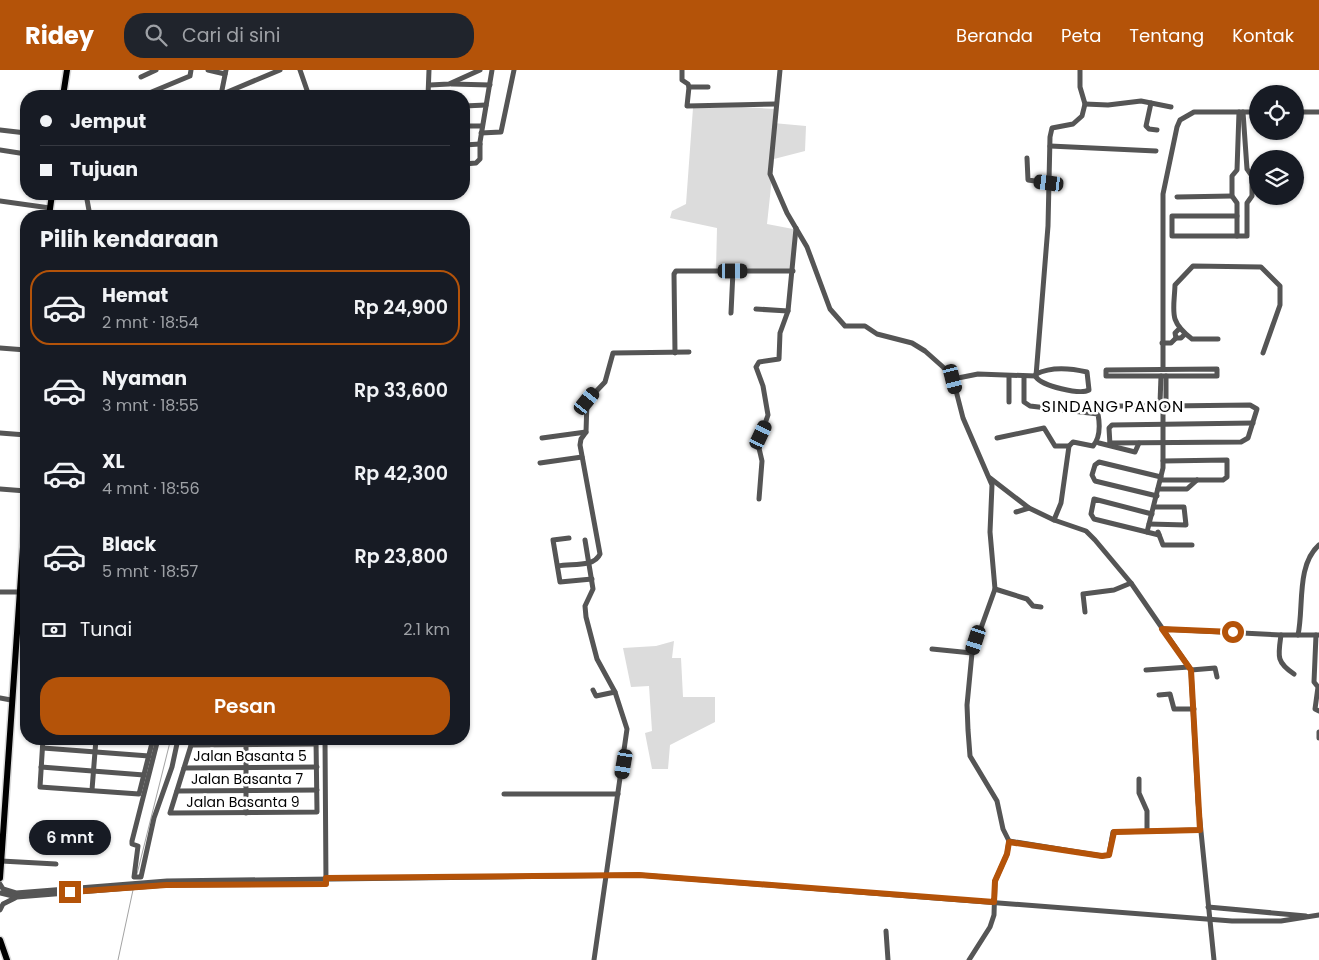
<!DOCTYPE html>
<html lang="id">
<meta charset="utf-8">
<style>
body{margin:0;font-family:Poppins,sans-serif;background:#20242c;color:#f1f3f6;height:100vh;display:flex;flex-direction:column;font-size:19px;white-space:nowrap}
*{box-sizing:border-box;margin:0}
p{font-size:16px;color:#9ea1a6}
.icon{flex:none;width:28px;height:28px;fill:none;stroke:currentColor;stroke-width:2;stroke-linecap:round;stroke-linejoin:round}
.map{position:relative;flex:1;overflow:hidden}
.sheet{position:absolute;left:20px;top:140px;width:450px;height:535px;display:flex;flex-direction:column;background:#171b24;border-radius:20px;box-shadow:0 1px 4px #0004}
.sheet>*{flex:none}
.banner{position:absolute;left:20px;top:20px;width:450px;height:110px;border-radius:20px;box-shadow:0 1px 4px #0004;display:grid;align-content:center;height:110px;padding:0 20px;background:#171b24}
.tools{position:absolute;left:1249px;top:15px;display:grid;gap:10px}
.tools a{display:grid;place-items:center;width:55px;height:55px;border-radius:50%;background:#171b24;box-shadow:0 1px 4px #0004;font-size:25px}
.end{position:absolute;width:22px;height:22px;margin:-11px;border:6px solid #b45309;background:#fff;box-shadow:0 0 0 2px #fff}
.from{border-radius:50%}
.bubble{position:absolute;height:35px;border-radius:18px;background:#171b24;box-shadow:0 1px 4px #0004;font-size:16px;font-weight:600;line-height:35px;text-align:center}
.car{position:absolute;width:15px;height:30px;margin:-15px -8px;border-radius:6px;box-shadow:0 0 4px 1px #0007;background:linear-gradient(#222 24%,#8ab4d8 0 40%,#222 0 76%,#8ab4d8 0 86%,#222 0)}
.banner b{display:flex;align-items:center;gap:18px;height:48px;font-size:19px}
.banner b+b{border-top:1px solid #363941}
.banner i{width:12px;height:12px;background:#f1f3f6}
ul{padding:0;list-style:none}
li{display:flex;align-items:center;gap:15px;height:75px;margin:0 10px 8px;padding:0 10px;border:2px solid transparent;border-radius:20px}
li div{flex:1}
li b{display:block;font-size:19px}
li em{font-style:normal;font-weight:600}
li.current{border-color:#b45309}
li>.icon{width:45px;height:45px;stroke-width:1.5}
h2{padding:0 20px;font-size:22px;line-height:60px}
.pay{display:flex;align-items:center;gap:12px;height:55px;padding:0 20px;font-size:19px}
.pay p{margin-inline-start:auto}
.button{display:flex;gap:10px;margin-top:auto;padding:10px 20px}
.button a{flex:1;height:58px;border-radius:20px;background:#b45309;color:#fff;font-size:20px;font-weight:600;line-height:58px;text-align:center}
header{display:flex;align-items:center;gap:30px;box-sizing:border-box;height:70px;padding:0 25px;background:#b45309;color:#fff}
header strong{font-size:24px}
nav{display:flex;gap:28px;margin-inline-start:auto;font-size:18px}
.search{width:350px;height:45px;background:#20242c;display:flex;align-items:center;gap:12px;box-sizing:border-box;padding:0 18px;border-radius:20px;color:#9ea1a6;font-size:19px}
.map>svg:first-child{display:block}
.green{fill:#dcdcdc}
.lines{fill:none;stroke-linecap:round;stroke-linejoin:round}
.stream{stroke:#a3a3a3;stroke-width:1}
.major-casing{stroke:#dbdbdb;stroke-width:9}
.minor{stroke:#555;stroke-width:5}
.major{stroke:#000;stroke-width:6}
.route{stroke:#b45309;stroke-width:6}
.labels{text-anchor:middle;dominant-baseline:central;stroke-width:5;stroke-linejoin:round;paint-order:stroke}
.street-label{font-size:14px;fill:#000;stroke:#fff}
.quarter-label{font-size:16px;letter-spacing:1px;fill:#000;stroke:#fff}
</style>
<header>
<strong>Ridey</strong>
<div class="search"><svg class="icon" aria-label="search" viewBox="0 0 24 24"><circle cx="10" cy="10" r="6"/><path d="M15 15l6 6"/></svg>Cari di sini</div>
<nav><a>Beranda</a><a>Peta</a><a>Tentang</a><a>Kontak</a></nav>
</header>
<div class="map">
<svg width="1319" height="890" viewBox="0 0 1319 890">
<rect width="100%" height="100%" fill="#fff"/>
<g class="green">
<path d="M741 37 775 39 773 53 806 56 805 81 774 89 767 154 793 159 792 200H716L717 158 670 148 672 141 686 134 693 38Z"/>
<path d="M674 571 672 588H681L683 627H715V652L670 675 668 699H652L645 663 652 661 649 616 631 617 623 578 656 576Z"/>
</g>
<g class="lines">
<g class="stream">
<path d="M137 804 170 672"/>
<path d="M118 890 133 820"/>
</g>
<defs>
<g id="major">
<path d="M63 26 67 0"/>
<path d="M49 146 52 124"/>
<path d="M0 808 26 434"/>
<path d="M0 870 7 890"/>
</g>
</defs>
<use href="#major" class="major-casing"/>
<g class="minor">
<path d="M208 0 225 4"/>
<path d="M300 0 309 26"/>
<path d="M682 0V10L688 14 689 17"/>
<path d="M780 0 770 104 787 143 807 177 830 239 845 256H865L877 264 912 273 925 281 943 297 953 309 963 348 992 415 990 462 995 519 972 583 967 635 968 660 970 686 997 731 1003 759 1009 771 1007 784 995 811 994 845 990 857 969 890"/>
<path d="M141 7 156 0"/>
<path d="M452 14 490 15"/>
<path d="M430 15 449 14 480 0"/>
<path d="M708 17H689L687 36 776 34"/>
<path d="M221 25 226 0"/>
<path d="M142 26 190 6 191 0"/>
<path d="M199 26 202 25"/>
<path d="M218 26 280 0"/>
<path d="M428 26 429 0"/>
<path d="M1151 33 1146 56 1149 59 1157 60"/>
<path d="M1085 34 1108 35 1141 31 1171 37"/>
<path d="M464 36 486 35"/>
<path d="M1295 42H1319"/>
<path d="M464 56H482"/>
<path d="M0 60 26 63"/>
<path d="M481 63 501 62 514 0"/>
<path d="M464 75 480 74"/>
<path d="M1050 76 1156 81"/>
<path d="M0 80 26 84"/>
<path d="M1027 88 1028 110 1049 113"/>
<path d="M464 94 476 93 480 89V72L492 0"/>
<path d="M86 124 90 146"/>
<path d="M1177 127 1232 126"/>
<path d="M0 131 50 138"/>
<path d="M1237 146H1172V166H1247V133L1252 126V106L1247 99 1243 42"/>
<path d="M1237 166V133L1232 126V106L1237 100 1239 42"/>
<path d="M756 239 788 241"/>
<path d="M731 243 733 201"/>
<path d="M1180 258 1175 263 1176 268H1181L1185 264"/>
<path d="M1218 269H1192C1168 251 1174 242 1175 215L1193 196 1261 197 1280 216V235L1263 283"/>
<path d="M1162 273H1171L1176 268"/>
<path d="M0 278 26 280"/>
<path d="M675 283 674 204 676 201H793"/>
<path d="M1163 299V124L1177 57 1180 50 1194 42H1258"/>
<path d="M1217 299V306H1106V300Z"/>
<path d="M1036 307C1042 316 1080 325 1089 320L1087 302C1070 298 1052 296 1036 304"/>
<path d="M953 309 978 304 1036 306 1048 156 1050 67 1052 58 1073 54 1082 46 1085 34 1080 17V0"/>
<circle cx="1163" cy="336" r="4.5"/>
<path d="M1009 332V307"/>
<path d="M1160 333 1161 306"/>
<path d="M1166 333V306"/>
<path d="M1110 336H1159"/>
<path d="M0 363 26 365"/>
<path d="M542 368 586 362"/>
<path d="M997 368 1044 358 1055 376H1069L1073 372 1093 376C1100 368 1100 355 1098 344L1030 336 1024 332V307"/>
<path d="M1099 373 1135 382 1139 373"/>
<path d="M1110 373 1241 372 1248 368 1257 339 1250 335 1167 336"/>
<path d="M1110 375 1109 358 1112 355 1253 353"/>
<path d="M540 393 582 387"/>
<path d="M990 408 1029 438 1054 450 1086 461 1095 470 1131 513 1191 600 1198 732 1214 890"/>
<path d="M1161 410H1223L1227 407V390L1163 391"/>
<path d="M0 419 26 421"/>
<path d="M1158 419H1187L1197 410"/>
<path d="M1157 426 1095 411 1092 405 1095 395 1099 392 1161 407"/>
<path d="M759 429 762 391 758 374 768 345 763 316 756 297 759 292 779 289 780 263 788 241 796 158"/>
<path d="M1016 442 1029 438"/>
<path d="M1152 444 1094 429 1091 444 1094 449 1159 465"/>
<path d="M1054 450 1061 433 1069 376"/>
<path d="M1149 454 1186 455 1184 437H1154"/>
<path d="M1147 462 1163 398V341"/>
<path d="M1158 462 1163 475H1192"/>
<path d="M569 468 553 470 560 512 592 509"/>
<path d="M585 470 593 519 585 536 586 547 597 589 615 622 627 659 594 890"/>
<path d="M558 496C570 493 594 498 600 484L580 375 581 369 586 362 587 331 605 312 613 283 689 282"/>
<path d="M995 519 1027 529 1033 536 1041 537"/>
<path d="M0 522H20"/>
<path d="M1085 542 1083 524 1114 520 1131 513"/>
<path d="M1162 559 1281 565H1319"/>
<path d="M1281 565C1278 586 1276 592 1294 604"/>
<path d="M1298 565C1304 538 1296 495 1319 475"/>
<path d="M1316 565 1314 612 1318 617 1315 639 1319 641"/>
<path d="M932 579 972 583"/>
<path d="M1146 600 1189 597"/>
<path d="M1191 600 1215 598 1217 607"/>
<path d="M593 620 596 626 615 622"/>
<path d="M1159 625 1170 624 1174 639H1194"/>
<path d="M0 628 11 630"/>
<path d="M1319 662V668"/>
<path d="M43 669 40 717 139 724 153 669"/>
<path d="M158 669 132 771V774L138 776 134 807H141L154 748 172 697 178 669"/>
<path d="M158 669 178 670"/>
<path d="M193 669 170 743 317 742 316 669"/>
<path d="M246 669V743"/>
<path d="M191 675 316 674"/>
<path d="M43 678 149 686"/>
<path d="M41 697 144 705"/>
<path d="M184 698 317 697"/>
<path d="M1139 709V723L1147 741V761"/>
<path d="M92 720 96 669"/>
<path d="M177 721 317 720"/>
<path d="M504 724H618"/>
<path d="M1009 771 1102 786 1109 785 1113 762 1200 760"/>
<path d="M1 791 56 794"/>
<path d="M0 814 3 819 16 823 167 811 639 805 1232 851H1281L1319 845"/>
<path d="M0 823 17 827 166 815 326 814 325 669"/>
<path d="M1208 837 1306 846"/>
<path d="M0 840 3 834 15 828"/>
<path d="M886 861 888 890"/>
</g>
<use href="#major" class="major"/>
</g>
<g class="lines">
<path class="route" d="M70 822 166 815 326 814V808L639 805 994 832 995 811 1007 784 1009 772 1102 786 1109 785 1114 762 1200 760 1191 600 1162 559 1233 562"/>
</g>
<g class="labels">
<g class="street-label">
<text x="250" y="686">Jalan Basanta 5</text>
<text x="247" y="709">Jalan Basanta 7</text>
<text x="243" y="732">Jalan Basanta 9</text>
</g>
<g class="quarter-label">
<text x="1113" y="336">SINDANG PANON</text>
</g>
</g>
</svg>
<div class="tools">
<a><svg class="icon" aria-label="locate" viewBox="0 0 24 24"><circle cx="12" cy="12" r="6"/><path d="M12 2v4M12 18v4M2 12h4M18 12h4"/></svg></a>
<a><svg class="icon" aria-label="layers" viewBox="0 0 24 24"><path d="M12 4l9 5-9 5-9-5zM3 14l9 5 9-5"/></svg></a>
</div>
<i class="end from" style="left:1233px;top:562px"></i>
<i class="end" style="left:70px;top:822px"></i>
<div class="bubble" style="left:29px;top:750px;width:82px">6 mnt</div>
<i class="car" style="left:1049px;top:113px;rotate:277deg"></i>
<i class="car" style="left:733px;top:201px;rotate:90deg"></i>
<i class="car" style="left:953px;top:309px;rotate:166deg"></i>
<i class="car" style="left:587px;top:331px;rotate:39deg"></i>
<i class="car" style="left:761px;top:365px;rotate:25deg"></i>
<i class="car" style="left:976px;top:570px;rotate:198deg"></i>
<i class="car" style="left:624px;top:694px;rotate:190deg"></i>
<div class="banner">
<b><i class="from"></i>Jemput</b>
<b><i></i>Tujuan</b>
</div>
<section class="sheet">
<h2>Pilih kendaraan</h2>
<ul>
<li class="current"><svg class="icon" aria-label="car" viewBox="0 0 24 24"><path d="M5 17H2v-5l4-1 3-4h7l3 4 3 1v5h-3M9 17h6M6 11h13"/><circle cx="7" cy="17" r="2"/><circle cx="17" cy="17" r="2"/></svg><div><b>Hemat</b><p>2 mnt · 18:54</p></div><em>Rp 24,900</em></li>
<li><svg class="icon" aria-label="car" viewBox="0 0 24 24"><path d="M5 17H2v-5l4-1 3-4h7l3 4 3 1v5h-3M9 17h6M6 11h13"/><circle cx="7" cy="17" r="2"/><circle cx="17" cy="17" r="2"/></svg><div><b>Nyaman</b><p>3 mnt · 18:55</p></div><em>Rp 33,600</em></li>
<li><svg class="icon" aria-label="car" viewBox="0 0 24 24"><path d="M5 17H2v-5l4-1 3-4h7l3 4 3 1v5h-3M9 17h6M6 11h13"/><circle cx="7" cy="17" r="2"/><circle cx="17" cy="17" r="2"/></svg><div><b>XL</b><p>4 mnt · 18:56</p></div><em>Rp 42,300</em></li>
<li><svg class="icon" aria-label="car" viewBox="0 0 24 24"><path d="M5 17H2v-5l4-1 3-4h7l3 4 3 1v5h-3M9 17h6M6 11h13"/><circle cx="7" cy="17" r="2"/><circle cx="17" cy="17" r="2"/></svg><div><b>Black</b><p>5 mnt · 18:57</p></div><em>Rp 23,800</em></li>
</ul>
<div class="pay"><svg class="icon" aria-label="cash" viewBox="0 0 24 24"><path d="M3 7h18v10H3z"/><circle cx="12" cy="12" r="2"/></svg>Tunai<p>2.1 km</p></div>
<div class="button"><a>Pesan</a></div>
</section>
</div>
